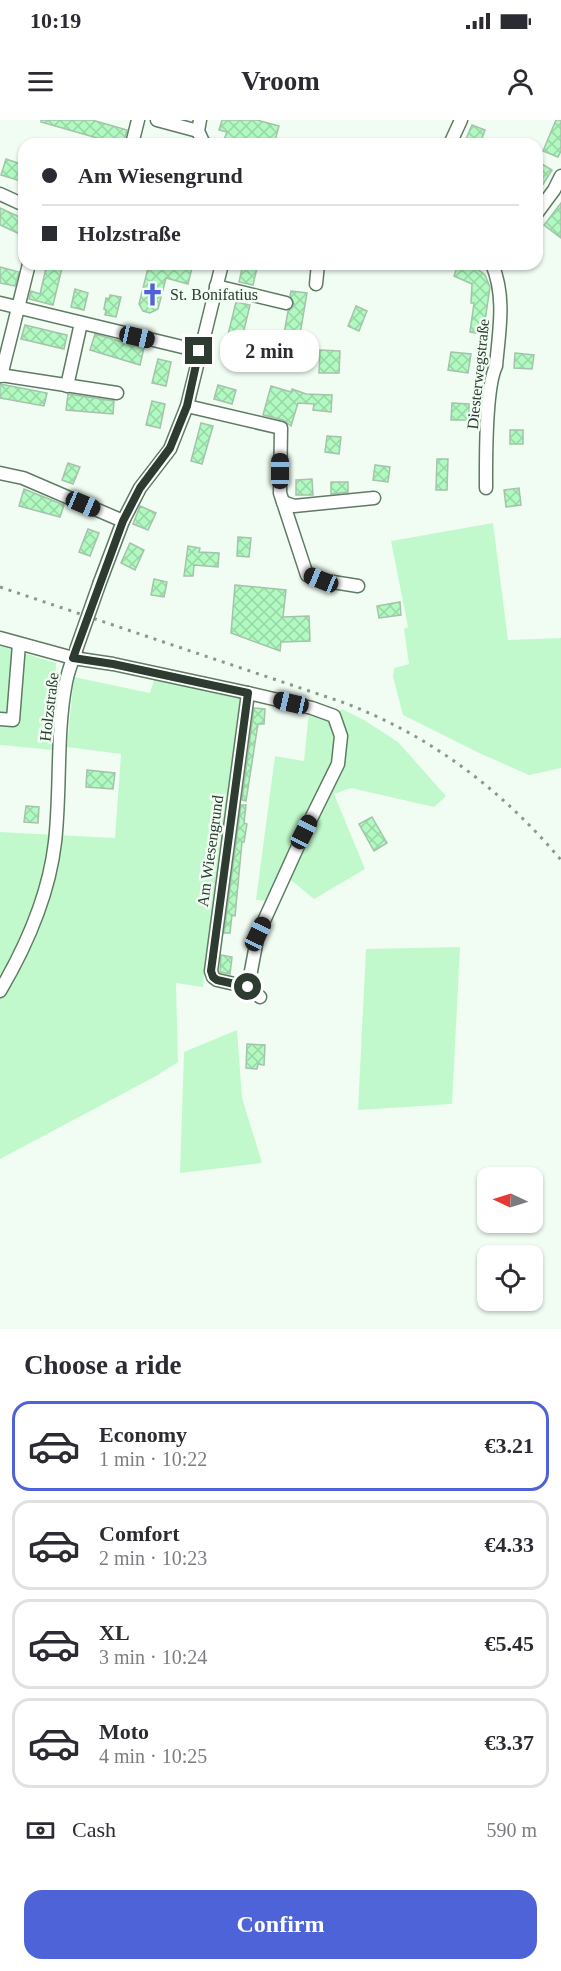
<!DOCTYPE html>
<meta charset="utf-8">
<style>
body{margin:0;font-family:Georgia,serif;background:#f2f2f3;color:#2b2b33;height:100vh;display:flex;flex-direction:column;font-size:22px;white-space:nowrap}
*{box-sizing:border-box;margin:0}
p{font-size:20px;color:#7c7c81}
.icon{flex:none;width:33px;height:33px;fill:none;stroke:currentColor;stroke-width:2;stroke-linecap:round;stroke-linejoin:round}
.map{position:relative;height:1209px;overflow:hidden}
.drawer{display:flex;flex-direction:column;background:#fff;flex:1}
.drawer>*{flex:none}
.hud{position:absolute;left:18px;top:18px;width:525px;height:132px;border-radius:18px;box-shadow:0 2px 4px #0004;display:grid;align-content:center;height:132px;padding:0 24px;background:#fff}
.needle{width:39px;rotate:274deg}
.controls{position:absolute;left:477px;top:1047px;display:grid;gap:12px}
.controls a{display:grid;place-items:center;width:66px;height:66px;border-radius:12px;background:#fff;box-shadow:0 2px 4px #0004;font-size:30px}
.end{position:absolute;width:27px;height:27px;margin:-14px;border:8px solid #2e3b31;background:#fff;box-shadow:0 0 0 3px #fff}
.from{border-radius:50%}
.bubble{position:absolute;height:42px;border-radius:18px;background:#fff;box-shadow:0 2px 4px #0004;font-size:20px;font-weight:700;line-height:42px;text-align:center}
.car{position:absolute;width:18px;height:36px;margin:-18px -9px;border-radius:8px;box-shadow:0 0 4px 2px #0007;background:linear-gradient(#222 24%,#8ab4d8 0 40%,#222 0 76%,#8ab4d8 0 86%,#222 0)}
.hud b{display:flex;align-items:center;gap:21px;height:57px;font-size:22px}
.hud b+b{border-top:2px solid #e1e1e2}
.hud i{width:15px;height:15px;background:#2b2b33}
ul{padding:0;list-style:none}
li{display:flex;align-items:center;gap:18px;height:90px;margin:0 12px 9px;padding:0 12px;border:3px solid #e1e1e2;border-radius:18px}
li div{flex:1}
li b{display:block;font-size:22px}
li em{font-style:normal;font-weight:700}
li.active{border-color:#4f63d8}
li>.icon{width:54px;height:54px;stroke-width:1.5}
h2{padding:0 24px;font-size:27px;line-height:72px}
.pay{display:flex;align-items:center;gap:15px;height:66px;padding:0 24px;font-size:22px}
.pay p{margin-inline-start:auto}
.primary-button{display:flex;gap:12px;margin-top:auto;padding:12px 24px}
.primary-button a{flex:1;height:69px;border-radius:18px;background:#4f63d8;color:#fff;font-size:24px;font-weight:700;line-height:69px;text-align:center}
.status{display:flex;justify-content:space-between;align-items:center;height:42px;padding:0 30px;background:#fff;direction:ltr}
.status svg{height:16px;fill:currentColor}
header{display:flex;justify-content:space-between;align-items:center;height:78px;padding:0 24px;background:#fff;font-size:27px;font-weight:700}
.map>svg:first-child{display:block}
.green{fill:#c1f9cd}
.building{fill:url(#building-cross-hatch);stroke:#a4c3aa;stroke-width:1.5}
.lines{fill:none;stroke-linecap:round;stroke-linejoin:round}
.minor-casing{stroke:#5e7b64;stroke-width:15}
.minor{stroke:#fff;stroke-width:12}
.rail{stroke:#8b988e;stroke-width:3;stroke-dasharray:3 6;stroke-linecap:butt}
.minor-bridge-casing{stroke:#5e7b64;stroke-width:15;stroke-linecap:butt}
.minor-bridge{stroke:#fff;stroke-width:12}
.route{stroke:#2e3b31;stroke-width:8}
.labels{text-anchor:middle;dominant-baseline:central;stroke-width:5;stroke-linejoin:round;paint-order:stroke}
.poi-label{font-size:16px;fill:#2e3b31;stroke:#f1fdf3;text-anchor:start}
.street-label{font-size:16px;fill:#2e3b31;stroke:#f1fdf3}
</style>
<div class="status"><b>10:19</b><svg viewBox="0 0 49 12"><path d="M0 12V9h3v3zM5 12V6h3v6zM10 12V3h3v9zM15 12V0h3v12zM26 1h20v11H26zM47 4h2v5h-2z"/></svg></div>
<header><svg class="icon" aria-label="menu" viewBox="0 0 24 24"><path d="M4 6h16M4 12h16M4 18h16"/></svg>Vroom<svg class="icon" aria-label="person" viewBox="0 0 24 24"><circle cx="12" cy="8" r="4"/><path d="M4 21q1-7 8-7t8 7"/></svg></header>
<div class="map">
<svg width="561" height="1209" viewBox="0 0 561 1209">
<defs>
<pattern id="building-cross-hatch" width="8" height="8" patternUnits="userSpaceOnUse" patternTransform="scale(1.5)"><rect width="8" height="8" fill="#b0f9c0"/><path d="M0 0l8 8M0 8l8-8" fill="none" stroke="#98d6a5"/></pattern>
</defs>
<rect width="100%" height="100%" fill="#f1fdf3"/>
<g class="green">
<path d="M493 403 508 520 561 518V648L529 655 477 632 403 595 393 557 394 548 409 544 404 509 408 507 391 421Z"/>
<path d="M0 526 56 543 53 630 0 625Z"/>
<path d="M156 554 240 576 203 867 176 863 178 942 156 956 0 1039V712L115 718 121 634 67 627 74 557 150 573Z"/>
<path d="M342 589 364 600 398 622 446 676 434 687 351 668 334 674 365 749 314 779 291 760 270 781 256 780 275 636 304 641 309 591 329 599Z"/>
<path d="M460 827 452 984 358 990 366 829Z"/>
<path d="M237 910 242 978 262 1043 180 1053 184 932Z"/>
</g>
<g class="building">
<path d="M41 0H92L127 10 123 24H118L41 2Z"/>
<path d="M222 0H257L279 6 274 24H237L224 20 227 12 219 10Z"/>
<path d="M556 0H561V31L558 37 543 31Z"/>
<path d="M472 5 485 10 480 24 466 19Z"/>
<path d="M6 39 24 45V62L1 55Z"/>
<path d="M537 41 552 50 537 74Z"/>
<path d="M561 83V118L544 105Z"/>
<path d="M0 88 24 99V116L0 105Z"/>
<path d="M47 144H63L53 185 29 179 31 171 40 174Z"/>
<path d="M149 144H177L192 148 188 164 166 158 158 189 150 193 143 191 139 184Z"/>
<path d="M243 144H258L253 165 239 162Z"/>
<path d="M458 144 475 147 485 155 490 167 483 214 470 212 474 183H471L472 164 454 156Z"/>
<path d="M0 147 19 152 15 166 0 163Z"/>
<path d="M75 169 88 173 84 190 71 187Z"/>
<path d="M291 171 307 173 296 238 280 236 288 191 294 184 290 176Z"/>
<path d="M110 175 121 177 116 197 105 195 106 190 104 189 106 178 109 179Z"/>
<path d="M236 182 250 185 238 235 224 231Z"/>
<path d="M356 186 367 191 359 211 348 206Z"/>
<path d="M25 205 67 215 64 229 21 219Z"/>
<path d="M95 214 144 228 140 245 90 230Z"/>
<path d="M320 230 340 231 339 253H319Z"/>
<path d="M451 232 471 234 468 253 448 250Z"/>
<path d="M515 233 534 235 532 249 514 248Z"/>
<path d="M158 239 171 242 166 266 152 263Z"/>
<path d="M0 264 47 273 44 286 0 278Z"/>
<path d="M218 265 236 270 232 284 214 279Z"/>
<path d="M271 266 291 272 292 269 306 274 332 275 331 292 313 290 314 284 298 283 291 306 283 300 263 295Z"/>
<path d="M68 274 114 281 113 294 66 290Z"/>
<path d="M152 281 165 284 160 308 146 305Z"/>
<path d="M452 283 469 284V300H451Z"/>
<path d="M201 303 213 306 202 344 191 341Z"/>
<rect x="510" y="310" width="13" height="14"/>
<path d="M327 316 341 317 339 334 325 332Z"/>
<path d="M437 339H448L447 370H436Z"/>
<path d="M68 343 80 347 73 364 62 360Z"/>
<path d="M375 345 390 347 388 362 373 360Z"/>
<path d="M312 359 313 375H296V360Z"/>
<path d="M331 362H348V372L331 374Z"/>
<path d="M519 368 521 385 506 387 504 370Z"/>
<path d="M24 369 64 385 60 397 19 386Z"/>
<path d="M140 386 156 393 148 410 133 404Z"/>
<path d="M88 409 99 413 90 436 79 432Z"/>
<path d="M238 417 251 418 249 437 237 436Z"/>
<path d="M130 423 144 430 135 450 121 443Z"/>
<path d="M188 426 200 428 199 432 219 433 218 447 194 445 193 456H184Z"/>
<path d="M154 459 167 462 164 477 151 475Z"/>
<path d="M235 465 286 470 283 497 309 496 310 521 281 522 280 531 231 513Z"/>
<path d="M400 482 401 495 379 498 377 486Z"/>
<path d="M254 588 265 589 264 604H258L246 681 242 680Z"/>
<path d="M87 650 115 653 113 669 86 667Z"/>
<path d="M241 685H246L244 703 247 704 244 722H242L235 796 232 795 230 813H224Z"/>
<path d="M26 686 39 687 38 703 24 702Z"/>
<path d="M372 697 387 723 374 731 359 704Z"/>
<path d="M221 835 232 837 230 854 220 852Z"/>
<path d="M247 924 265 925 264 945 258 944 257 949 246 948Z"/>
</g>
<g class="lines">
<defs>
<g id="minor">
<path d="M157 0 198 11"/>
<path d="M200 0 198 11 204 24"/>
<path d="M132 24 138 0"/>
<path d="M450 24 461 0"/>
<path d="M0 74 24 85"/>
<path d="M537 93 554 70 561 56"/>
<path d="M316 164 318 144"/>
<path d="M216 166 286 183"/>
<path d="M0 183 199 231"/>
<path d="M0 255 117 273"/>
<path d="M1 256 29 144"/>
<path d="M67 266 81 203"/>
<path d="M187 286 281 308 280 373 307 455 320 460 358 466"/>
<path d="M0 353 23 358 123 401"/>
<path d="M486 368C486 341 485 269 496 246 499 211 506 177 492 144"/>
<path d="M283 382 294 386 374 378"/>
<path d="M100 462 123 401 140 368 170 329 187 286 222 144"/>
<path d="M0 518 73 538 113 544 248 573 312 588 334 596 341 616 338 644 304 713 258 814 248 867 260 877"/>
<path d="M248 573 211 851 213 857 217 860 248 867"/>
<path d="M0 599 13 600 19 524"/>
<path d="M0 871C27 825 49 775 55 722 61 669 56 614 66 562 68 552 72 541 76 531"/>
</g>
</defs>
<use href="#minor" class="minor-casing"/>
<use href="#minor" class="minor"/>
<path class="rail" d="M0 467 342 582C430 615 501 669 561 740"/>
<defs>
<path id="minor-bridge" d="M76 530 100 462"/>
</defs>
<use href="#minor-bridge" class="minor-bridge-casing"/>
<use href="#minor-bridge" class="minor-bridge"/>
</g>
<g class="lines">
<path class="route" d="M199 231 187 286 170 328 140 368 123 401 73 538 113 544 248 573 211 851 213 857 217 860 248 867"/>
</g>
<defs>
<symbol id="church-bare" viewBox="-9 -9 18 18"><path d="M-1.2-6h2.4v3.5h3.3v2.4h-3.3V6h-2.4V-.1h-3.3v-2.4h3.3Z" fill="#4f63d8" stroke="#f1fdf3" stroke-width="2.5" paint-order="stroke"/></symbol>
</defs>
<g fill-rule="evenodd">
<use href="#church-bare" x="136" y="158" width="33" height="33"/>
</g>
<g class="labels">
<g class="poi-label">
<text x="170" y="174">St. Bonifatius</text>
</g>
<g class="street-label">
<text transform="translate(478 254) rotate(-84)">Diesterwegstraße</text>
<text transform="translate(49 587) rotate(-83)">Holzstraße</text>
<text transform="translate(210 731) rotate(-82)">Am Wiesengrund</text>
</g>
</g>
</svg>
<div class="controls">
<a><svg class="needle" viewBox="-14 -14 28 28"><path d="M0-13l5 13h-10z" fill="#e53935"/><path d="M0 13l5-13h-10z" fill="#7c7c81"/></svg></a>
<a><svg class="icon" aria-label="locate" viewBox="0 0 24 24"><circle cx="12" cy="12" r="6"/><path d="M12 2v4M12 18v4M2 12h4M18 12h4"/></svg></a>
</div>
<i class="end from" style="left:248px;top:867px"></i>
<i class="end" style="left:199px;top:231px"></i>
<div class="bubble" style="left:220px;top:210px;width:99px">2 min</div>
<i class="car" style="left:137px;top:217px;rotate:103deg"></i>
<i class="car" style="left:280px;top:351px;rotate:0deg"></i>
<i class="car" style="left:83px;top:384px;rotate:113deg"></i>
<i class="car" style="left:321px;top:460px;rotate:292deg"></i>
<i class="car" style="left:291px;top:583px;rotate:283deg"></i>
<i class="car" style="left:304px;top:712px;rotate:27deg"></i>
<i class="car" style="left:258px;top:814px;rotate:25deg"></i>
<div class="hud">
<b><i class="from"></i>Am Wiesengrund</b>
<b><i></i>Holzstraße</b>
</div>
</div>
<section class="drawer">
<h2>Choose a ride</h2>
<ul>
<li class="active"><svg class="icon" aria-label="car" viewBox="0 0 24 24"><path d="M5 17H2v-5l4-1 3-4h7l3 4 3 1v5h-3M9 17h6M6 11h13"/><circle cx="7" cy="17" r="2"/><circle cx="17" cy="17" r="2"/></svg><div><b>Economy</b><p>1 min · 10:22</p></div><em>€3.21</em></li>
<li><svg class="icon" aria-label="car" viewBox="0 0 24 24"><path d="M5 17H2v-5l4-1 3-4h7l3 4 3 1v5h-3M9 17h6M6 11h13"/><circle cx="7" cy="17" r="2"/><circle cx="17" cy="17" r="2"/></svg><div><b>Comfort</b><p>2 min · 10:23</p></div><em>€4.33</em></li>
<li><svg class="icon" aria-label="car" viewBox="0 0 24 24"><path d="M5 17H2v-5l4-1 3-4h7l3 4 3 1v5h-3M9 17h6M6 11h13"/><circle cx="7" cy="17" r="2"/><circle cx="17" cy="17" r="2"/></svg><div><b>XL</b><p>3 min · 10:24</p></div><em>€5.45</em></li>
<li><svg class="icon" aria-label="car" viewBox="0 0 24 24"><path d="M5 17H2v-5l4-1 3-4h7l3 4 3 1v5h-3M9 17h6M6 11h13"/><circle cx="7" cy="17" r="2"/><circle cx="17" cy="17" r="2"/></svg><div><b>Moto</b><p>4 min · 10:25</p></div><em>€3.37</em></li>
</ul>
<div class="pay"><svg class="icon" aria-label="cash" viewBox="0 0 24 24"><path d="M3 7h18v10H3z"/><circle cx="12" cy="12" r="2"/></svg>Cash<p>590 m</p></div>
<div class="primary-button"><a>Confirm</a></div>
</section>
